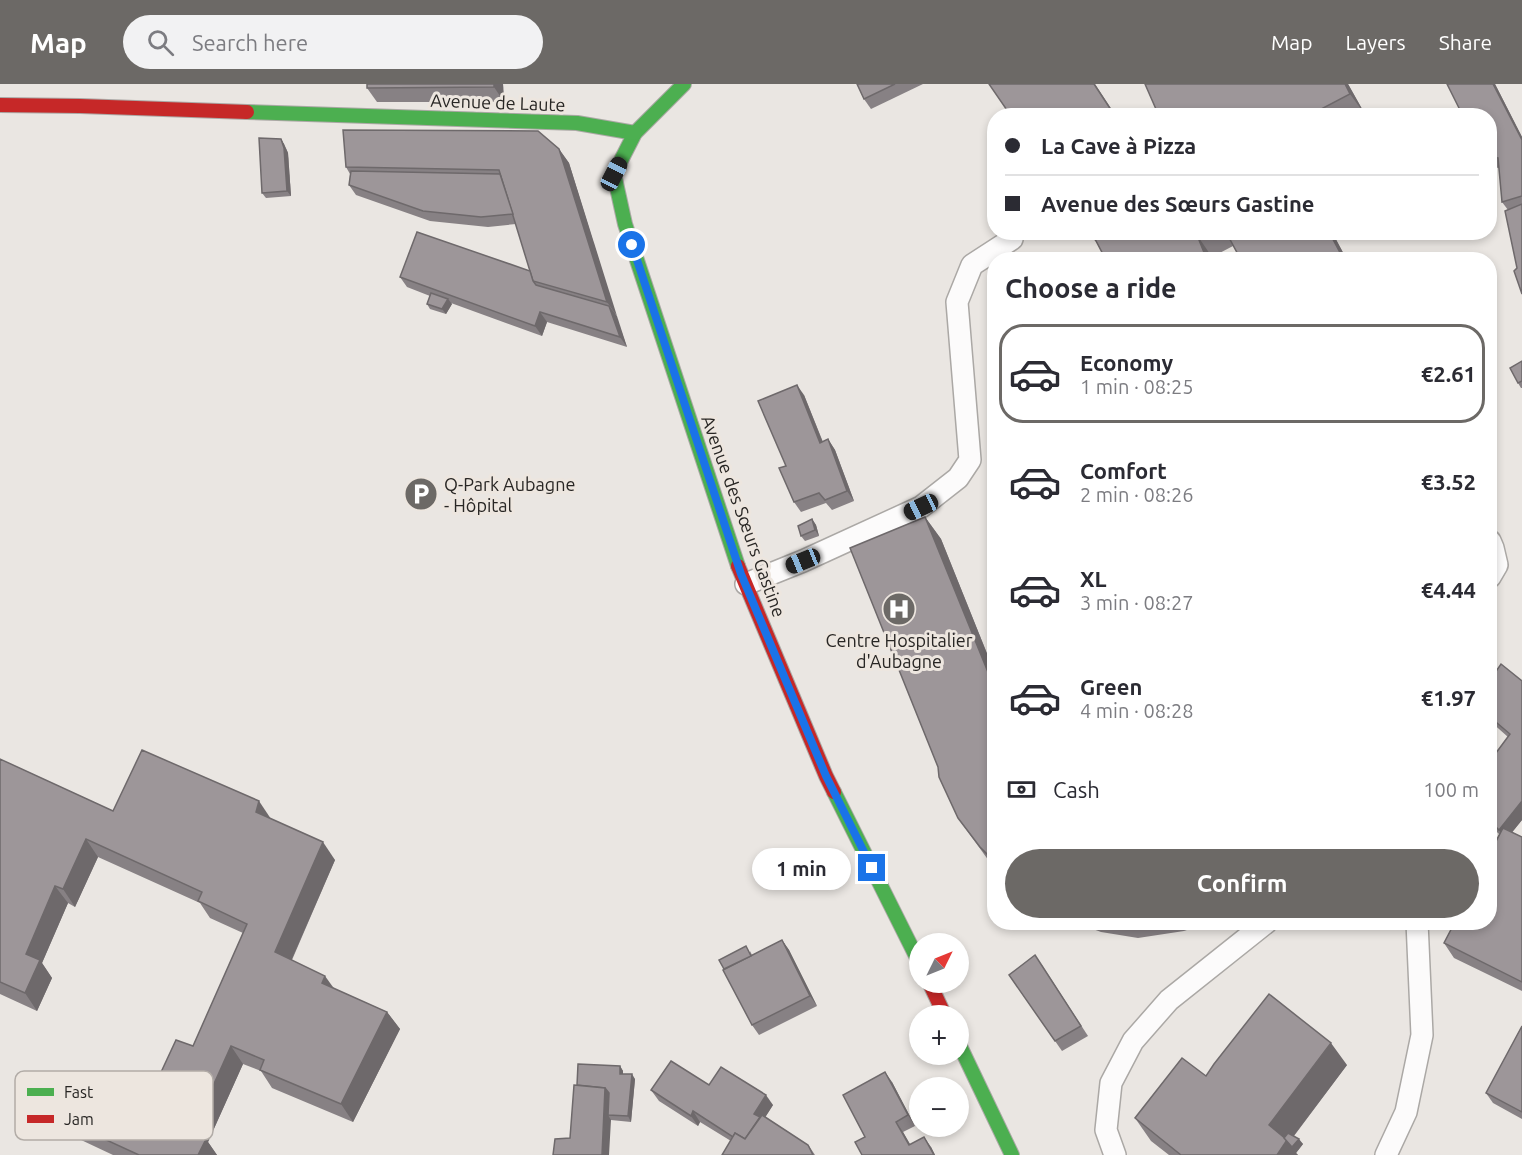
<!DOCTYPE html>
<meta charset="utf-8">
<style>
body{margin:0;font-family:Ubuntu,sans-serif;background:#f2f2f3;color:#2b2b33;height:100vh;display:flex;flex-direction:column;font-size:22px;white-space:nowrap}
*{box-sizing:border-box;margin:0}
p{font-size:20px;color:#7c7c81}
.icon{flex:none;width:33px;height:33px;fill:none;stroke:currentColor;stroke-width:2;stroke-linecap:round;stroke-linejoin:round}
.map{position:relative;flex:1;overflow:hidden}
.sheet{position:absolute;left:987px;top:168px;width:510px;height:678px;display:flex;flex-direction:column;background:#fff;border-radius:24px;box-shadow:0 3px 9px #0003}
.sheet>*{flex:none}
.guide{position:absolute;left:987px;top:24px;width:510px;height:132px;border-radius:24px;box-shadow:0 3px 9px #0003;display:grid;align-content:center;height:132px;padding:0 18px;background:#fff}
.needle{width:39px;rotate:47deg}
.fabs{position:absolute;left:909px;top:849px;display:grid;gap:12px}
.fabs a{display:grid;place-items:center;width:60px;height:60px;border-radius:50%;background:#fff;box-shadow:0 3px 9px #0003;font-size:30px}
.end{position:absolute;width:27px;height:27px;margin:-14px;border:8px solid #1a73e8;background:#fff;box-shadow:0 0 0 3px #fff}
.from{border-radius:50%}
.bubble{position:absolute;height:42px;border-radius:21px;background:#fff;box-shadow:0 3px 9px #0003;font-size:20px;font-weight:700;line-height:42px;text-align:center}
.car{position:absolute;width:18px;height:36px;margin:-18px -9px;border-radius:8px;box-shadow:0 0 4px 2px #0007;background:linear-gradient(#222 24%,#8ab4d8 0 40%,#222 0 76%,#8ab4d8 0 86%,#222 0)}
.guide b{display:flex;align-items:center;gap:21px;height:57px;font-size:22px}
.guide b+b{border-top:2px solid #e1e1e2}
.guide i{width:15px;height:15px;background:#2b2b33}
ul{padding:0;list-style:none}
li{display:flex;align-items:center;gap:18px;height:99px;margin:0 12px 9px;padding:0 6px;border:3px solid transparent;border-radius:24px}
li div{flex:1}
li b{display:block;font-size:22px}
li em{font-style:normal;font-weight:700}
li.selected{border-color:#6c6966}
li>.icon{width:54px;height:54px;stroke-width:1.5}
h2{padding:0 18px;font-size:27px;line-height:72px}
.pay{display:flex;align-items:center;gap:15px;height:66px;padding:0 18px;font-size:22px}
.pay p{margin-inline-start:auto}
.action{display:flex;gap:12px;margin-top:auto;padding:12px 18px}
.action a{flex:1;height:69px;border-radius:36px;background:#6c6966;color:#fff;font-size:24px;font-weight:700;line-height:69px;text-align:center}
header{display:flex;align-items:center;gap:36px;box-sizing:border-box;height:84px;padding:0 30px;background:#6c6966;color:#fff}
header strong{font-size:28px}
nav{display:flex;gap:33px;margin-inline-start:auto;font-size:21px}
.search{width:420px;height:54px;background:#f2f2f3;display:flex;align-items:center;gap:15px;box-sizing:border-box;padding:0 21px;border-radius:33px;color:#7c7c81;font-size:22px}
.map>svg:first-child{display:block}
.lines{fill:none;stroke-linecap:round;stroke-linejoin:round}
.lane-casing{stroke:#aba8a5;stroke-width:24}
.fast-casing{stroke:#aba8a5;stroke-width:16}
.jam-casing{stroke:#aba8a5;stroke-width:16}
.lane{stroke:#fcfbfb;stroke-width:21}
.fast{stroke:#4caf50;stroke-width:14}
.jam{stroke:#c62828;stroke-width:14}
.wall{fill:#878184}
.shaded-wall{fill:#6e696b}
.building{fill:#9d9699;stroke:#6e696b;stroke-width:1.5}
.route{stroke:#1a73e8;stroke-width:8}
.labels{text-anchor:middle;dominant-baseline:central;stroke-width:6;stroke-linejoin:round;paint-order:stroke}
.street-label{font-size:18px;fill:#282624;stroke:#ede6df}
.poi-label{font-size:18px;fill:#282624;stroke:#ede6df;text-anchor:start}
.key{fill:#ede6df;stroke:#b2aca7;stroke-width:1.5}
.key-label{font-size:16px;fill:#282624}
</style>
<header>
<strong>Map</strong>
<div class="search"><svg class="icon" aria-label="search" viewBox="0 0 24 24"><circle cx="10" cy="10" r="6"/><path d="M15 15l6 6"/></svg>Search here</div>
<nav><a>Map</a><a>Layers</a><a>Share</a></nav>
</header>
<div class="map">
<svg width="1522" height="1071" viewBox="0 0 1522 1071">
<rect width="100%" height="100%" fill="#eae6e2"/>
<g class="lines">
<defs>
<g id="lane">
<path d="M1490 457 1493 464 1497 481 1490 493"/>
<path d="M746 500 803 477 921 423 958 394 970 376 957 218 972 181 1012 155"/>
<path d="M1115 1071 1106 1046 1111 999 1133 957 1169 916 1267 838"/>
<path d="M1386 1071 1406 1028 1422 951 1417 838"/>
</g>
<g id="fast">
<path d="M684 0 635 49 614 90 625 140 738 482"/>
<path d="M247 28 577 39 635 49"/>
<path d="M834 708 920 880"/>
<path d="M958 958 1012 1071"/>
</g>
<g id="jam">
<path d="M0 21 80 22 247 28"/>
<path d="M738 482 826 692 834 708"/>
<path d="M929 898 945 932"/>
</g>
</defs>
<use href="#lane" class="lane-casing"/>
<use href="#fast" class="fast-casing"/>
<use href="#jam" class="jam-casing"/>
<use href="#lane" class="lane"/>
<use href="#fast" class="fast"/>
<use href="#jam" class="jam"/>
</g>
<g class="wall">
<path d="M367 0H503L504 18H377L367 4Z"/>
<path d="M857 0H923L871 25 864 15Z"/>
<path d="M1145 0H1348L1366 32H1159Z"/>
<path d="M1447 0H1495L1522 53V210L1508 126 1502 118 1499 84 1491 83 1490 80V32Z"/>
<path d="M281 55 284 60 288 69 291 112 266 114 262 109Z"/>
<path d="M559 65 569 79 616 232 627 263 547 238 542 252 451 219 452 220 446 230 430 225 427 220 430 212 407 203 400 193 530 187 516 140 488 143 430 137 356 111 349 101 350 90 346 83Z"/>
<path d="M1090 148H1332L1347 176H1241L1233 162 1212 173 1096 157Z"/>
<path d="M1522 277V304H1521L1518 299Z"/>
<path d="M804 311 823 358 828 355 835 366 854 417 832 426 826 419 801 428 794 418 786 382Z"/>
<path d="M925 433 941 455 994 587V784L958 734Z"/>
<path d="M812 435 816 441 819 452 805 457 801 452Z"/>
<path d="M1490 596 1522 597V736L1512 748 1522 753V907L1454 874 1444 859 1499 750 1490 741V677L1508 653 1490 637Z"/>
<path d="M0 675 113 727 271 735 335 776 292 876 333 904 387 928 400 945 353 1038 272 1004 261 987 243 980 208 1058 217 1071H113L79 1055 67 1038 149 1014 193 962 243 849 210 834 200 819 98 773 75 823 68 819 42 879 52 894 37 927 0 910Z"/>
<path d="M1074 838H1210L1184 847 1138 854 1101 848Z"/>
<path d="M782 856 789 866 817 922 759 951 752 941 750 867 752 871Z"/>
<path d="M1042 881 1088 952 1062 967 1009 891Z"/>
<path d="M1522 942V1035L1493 1019 1486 1009Z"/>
<path d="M1347 981 1294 1052 1303 1060 1296 1069 1298 1071H1169L1151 1057 1135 1034 1206 992Z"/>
<path d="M620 982 623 987V990L635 995 631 1038 611 1036 570 1054 577 1001Z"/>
<path d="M892 998 915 1042 903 1048 910 1060 931 1063 935 1071H862L865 1053Z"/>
<path d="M709 1001 773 1021 765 1033 809 1062 815 1071H722L731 1057 700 1038 698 1042 659 1017 651 1006Z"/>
</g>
<g class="shaded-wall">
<path d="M494 0H503L504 18 494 3Z"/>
<path d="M1094 0H1095L1116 32H1115Z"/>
<path d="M1345 0H1348L1366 32 1350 10Z"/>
<path d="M1493 0H1495L1522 53V56Z"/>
<path d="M281 55 284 60 288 69 291 112 287 107Z"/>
<path d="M559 65 569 79 617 232 607 218Z"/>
<path d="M1329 148H1332L1347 176H1344Z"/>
<path d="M1197 151 1212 173 1213 176H1207Z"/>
<path d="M448 215 452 220 446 230 442 225Z"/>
<path d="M609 222 617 232 627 263 620 253Z"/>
<path d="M540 228 547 238 542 252 535 242Z"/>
<path d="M797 301 804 311 827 369 820 359Z"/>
<path d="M828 355 835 366 854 417 847 407Z"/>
<path d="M925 433 941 455 994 587V603Z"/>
<path d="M812 435 816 441 819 452 815 446Z"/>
<path d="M259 717 271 735 256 728Z"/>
<path d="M1522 717V736L1506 756 1499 746Z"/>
<path d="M86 755 98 773 75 823 63 805Z"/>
<path d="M323 758 335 776 287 886 275 868Z"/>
<path d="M55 802 68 819 42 879 52 894 37 927 25 909 26 870Z"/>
<path d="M782 856 789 866 817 922 810 912Z"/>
<path d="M325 892 338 910 322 899Z"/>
<path d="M387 928 400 945 353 1038 341 1020Z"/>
<path d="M1331 959 1347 981 1289 1058 1299 1055 1303 1060 1296 1069 1298 1071H1277L1269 1041Z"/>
<path d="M231 962 243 980 208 1058 217 1071H198L191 1051Z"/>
<path d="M620 982 623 987V995L620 990Z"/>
<path d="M885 988 892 998 915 1042 908 1031Z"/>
<path d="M632 990 635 995 631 1038 628 1032Z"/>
<path d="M605 1004 612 1014 608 1031 611 1036 609 1071H602Z"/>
<path d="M766 1011 773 1021 761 1040 754 1030Z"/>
<path d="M693 1027 700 1038 698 1042 691 1032Z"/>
<path d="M896 1038 903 1048 916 1071 909 1061Z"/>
<path d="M924 1053 931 1063 935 1071H934Z"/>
</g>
<g class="building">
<path d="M367 0H494V3L367 4Z"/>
<path d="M857 0H895L864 15Z"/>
<path d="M989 0H1094L1115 32H1011Z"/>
<path d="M1145 0H1345L1350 10 1308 32H1159Z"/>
<path d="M1447 0H1493L1522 56V112L1502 118 1498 74 1490 73V32H1463Z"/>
<path d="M343 46 538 47 559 65 607 218 533 197 499 86 346 83Z"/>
<path d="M259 54 281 55 284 64 287 107 262 109Z"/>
<path d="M351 87 500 90 513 130 481 133 423 127 349 101Z"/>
<path d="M1522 120V210L1514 187 1517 184 1505 127Z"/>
<path d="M417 148 530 187 533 197 536 201 609 222 620 253 540 228 535 242 400 193Z"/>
<path d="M1090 148H1201L1197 151 1207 176H1106L1096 157Z"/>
<path d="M1226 148H1329L1344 176H1241Z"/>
<path d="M431 209 448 215 442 225 427 220Z"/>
<path d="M1522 277V297L1518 299 1510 284Z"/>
<path d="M797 301 820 359 828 355 847 407 825 416 819 409 794 418 779 384 786 382 758 317Z"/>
<path d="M925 433 994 603V777L980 763 958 734 939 693 938 683 850 464Z"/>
<path d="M812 435 815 446 801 452 798 442Z"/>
<path d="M1501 580 1522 597V717L1499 746 1490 737V677L1510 650 1490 633V596Z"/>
<path d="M142 666 259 717 256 728 323 758 275 868 325 892 322 899 387 928 341 1020 260 986 264 976 231 962 191 1051 206 1055 198 1071H139L67 1038 89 989 149 1014 176 956 193 962 247 840 198 817 202 808 86 755 63 805 55 802 26 870 40 876 25 909 0 898V675L113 727Z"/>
<path d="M1503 744 1522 753V898L1444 859 1455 838H1490V769Z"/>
<path d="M782 856 810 912 752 941 723 886Z"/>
<path d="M746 862 751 872 724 885 719 876Z"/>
<path d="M1035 871 1081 942 1055 957 1009 891Z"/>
<path d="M1269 910 1331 959 1269 1041 1287 1056 1277 1071H1181L1135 1034 1182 974 1206 992 1214 980Z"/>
<path d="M1522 942V1028L1486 1009Z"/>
<path d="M671 977 709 1001 721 983 766 1011 754 1030 760 1033 745 1055 735 1049 733 1053 693 1027 691 1032 651 1006Z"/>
<path d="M578 980 620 982V990H632L628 1032 608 1031 609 1009 605 1004 577 1001Z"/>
<path d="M885 988 908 1031 896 1038 909 1061 924 1053 934 1071H862L855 1058 865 1053 843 1011Z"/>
<path d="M574 1001 605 1004 602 1071H553L555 1055 570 1054Z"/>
<path d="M762 1031 808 1061 813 1071H722L735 1049 745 1055Z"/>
<path d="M1288 1049 1299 1055 1292 1063 1284 1054Z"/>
</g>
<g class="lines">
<path class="route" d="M632 161 741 490 826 692 872 784"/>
</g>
<defs>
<symbol id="parking-disc" viewBox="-11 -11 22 22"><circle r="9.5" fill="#6c6966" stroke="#ede6df"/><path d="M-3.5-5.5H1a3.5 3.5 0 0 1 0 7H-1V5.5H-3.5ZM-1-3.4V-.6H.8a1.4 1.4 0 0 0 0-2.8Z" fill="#fff"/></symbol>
<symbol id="hospital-disc" viewBox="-11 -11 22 22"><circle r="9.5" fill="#6c6966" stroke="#ede6df"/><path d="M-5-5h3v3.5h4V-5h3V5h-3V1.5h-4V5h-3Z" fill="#fff"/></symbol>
</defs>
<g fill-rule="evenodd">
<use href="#parking-disc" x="402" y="391" width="38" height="38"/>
<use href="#hospital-disc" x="880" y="506" width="38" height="38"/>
</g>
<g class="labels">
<g class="street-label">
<text transform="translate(498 18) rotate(2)">Avenue de Laute</text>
<text transform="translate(744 432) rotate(70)">Avenue des Sœurs Gastine</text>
</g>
<g class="poi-label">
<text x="444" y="400">Q-Park Aubagne<tspan x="444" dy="21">- Hôpital</tspan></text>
<text x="899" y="556" text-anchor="middle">Centre Hospitalier<tspan x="899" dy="21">d'Aubagne</tspan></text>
</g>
</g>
<rect x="15" y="987" width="198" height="69" rx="9" class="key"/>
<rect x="27" y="1004" width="27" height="8" fill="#4caf50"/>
<rect x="27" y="1031" width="27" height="8" fill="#c62828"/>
<g class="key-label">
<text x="64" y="1014">Fast</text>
<text x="64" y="1041">Jam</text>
</g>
</svg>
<div class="fabs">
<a><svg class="needle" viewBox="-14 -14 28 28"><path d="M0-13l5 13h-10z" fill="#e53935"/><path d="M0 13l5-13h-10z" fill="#7c7c81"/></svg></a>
<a>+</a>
<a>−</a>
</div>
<i class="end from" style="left:632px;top:161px"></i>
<i class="end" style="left:872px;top:784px"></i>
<div class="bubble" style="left:752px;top:764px;width:99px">1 min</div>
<i class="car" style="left:614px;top:90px;rotate:27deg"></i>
<i class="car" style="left:921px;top:423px;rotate:245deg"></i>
<i class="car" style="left:803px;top:477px;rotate:248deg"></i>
<div class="guide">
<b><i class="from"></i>La Cave à Pizza</b>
<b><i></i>Avenue des Sœurs Gastine</b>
</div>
<section class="sheet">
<h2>Choose a ride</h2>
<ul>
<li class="selected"><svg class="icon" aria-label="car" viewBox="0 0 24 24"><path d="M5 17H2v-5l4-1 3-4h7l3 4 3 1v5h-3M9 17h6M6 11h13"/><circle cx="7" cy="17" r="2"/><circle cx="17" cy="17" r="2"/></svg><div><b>Economy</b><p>1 min · 08:25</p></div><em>€2.61</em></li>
<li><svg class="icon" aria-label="car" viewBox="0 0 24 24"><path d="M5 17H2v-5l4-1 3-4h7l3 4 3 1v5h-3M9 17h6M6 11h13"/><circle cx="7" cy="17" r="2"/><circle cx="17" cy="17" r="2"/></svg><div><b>Comfort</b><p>2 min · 08:26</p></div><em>€3.52</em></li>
<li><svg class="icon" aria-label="car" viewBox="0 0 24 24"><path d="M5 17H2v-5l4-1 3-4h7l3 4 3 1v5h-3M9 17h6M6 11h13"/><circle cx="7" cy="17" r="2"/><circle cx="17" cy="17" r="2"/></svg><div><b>XL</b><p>3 min · 08:27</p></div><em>€4.44</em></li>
<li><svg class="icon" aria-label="car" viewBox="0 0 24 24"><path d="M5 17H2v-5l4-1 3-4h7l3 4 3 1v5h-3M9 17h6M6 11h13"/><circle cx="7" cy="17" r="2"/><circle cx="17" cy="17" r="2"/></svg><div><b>Green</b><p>4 min · 08:28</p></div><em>€1.97</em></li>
</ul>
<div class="pay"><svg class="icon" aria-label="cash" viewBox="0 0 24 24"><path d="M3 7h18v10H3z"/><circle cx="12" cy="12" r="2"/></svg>Cash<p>100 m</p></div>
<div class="action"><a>Confirm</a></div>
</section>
</div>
